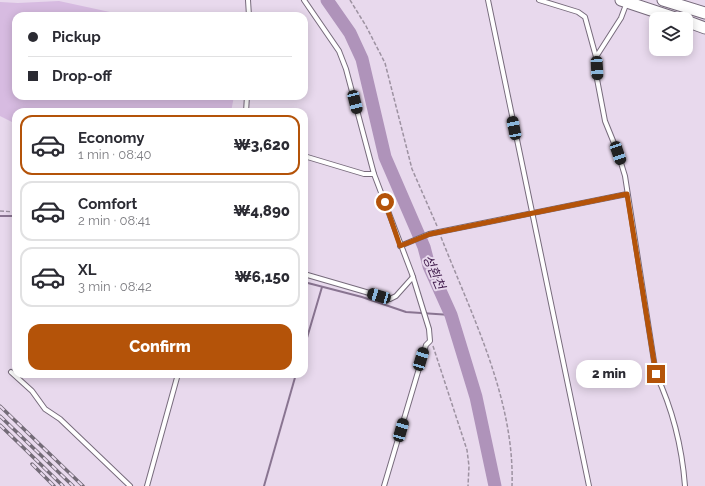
<!DOCTYPE html>
<meta charset="utf-8">
<style>
body{margin:0;font-family:Raleway,"Noto Sans KR",sans-serif;background:#f2f2f3;color:#2b2b33;height:100vh;display:flex;flex-direction:column;font-size:15px;white-space:nowrap}
*{box-sizing:border-box;margin:0}
p{font-size:13px;color:#7c7c81}
.icon{flex:none;width:22px;height:22px;fill:none;stroke:currentColor;stroke-width:2;stroke-linecap:round;stroke-linejoin:round}
.map{position:relative;flex:1;overflow:hidden}
.panel{position:absolute;left:12px;top:108px;width:296px;height:270px;display:flex;flex-direction:column;background:#fff;border-radius:12px;box-shadow:0 2px 10px #0003}
.panel>*{flex:none}
.guide{position:absolute;left:12px;top:12px;width:296px;height:88px;border-radius:12px;box-shadow:0 2px 10px #0003;display:grid;align-content:center;height:88px;padding:0 16px;background:#fff}
.fabs{position:absolute;left:649px;top:12px;display:grid;gap:8px}
.fabs a{display:grid;place-items:center;width:44px;height:44px;border-radius:8px;background:#fff;box-shadow:0 2px 10px #0003;font-size:20px}
.end{position:absolute;width:18px;height:18px;margin:-9px;border:5px solid #b45309;background:#fff;box-shadow:0 0 0 2px #fff}
.from{border-radius:50%}
.bubble{position:absolute;height:28px;border-radius:12px;background:#fff;box-shadow:0 2px 10px #0003;font-size:13px;font-weight:800;line-height:28px;text-align:center}
.car{position:absolute;width:12px;height:24px;margin:-12px -6px;border-radius:5px;box-shadow:0 0 3px 1px #0007;background:linear-gradient(#222 24%,#8ab4d8 0 40%,#222 0 76%,#8ab4d8 0 86%,#222 0)}
.guide b{display:flex;align-items:center;gap:14px;height:38px;font-size:15px}
.guide b+b{border-top:1px solid #e1e1e2}
.guide i{width:10px;height:10px;background:#2b2b33}
ul{padding:7px 0 0;list-style:none}
li{display:flex;align-items:center;gap:12px;height:60px;margin:0 8px 6px;padding:0 8px;border:2px solid #e1e1e2;border-radius:12px}
li div{flex:1}
li b{display:block;font-size:15px}
li em{font-style:normal;font-weight:800}
li.selected{border-color:#b45309}
li>.icon{width:36px;height:36px;stroke-width:1.5}
.primary-button{display:flex;gap:8px;margin-top:auto;padding:8px 16px}
.primary-button a{flex:1;height:46px;border-radius:12px;background:#b45309;color:#fff;font-size:16px;font-weight:800;line-height:46px;text-align:center}
.map>svg:first-child{display:block}
.green{fill:#d7bbe1}
.lines{fill:none;stroke-linecap:round;stroke-linejoin:round}
.stream{stroke:#897491;stroke-width:2}
.river{stroke:#af93ba;stroke-width:13}
.lane-casing{stroke:#776b7c;stroke-width:6}
.secondary-casing{stroke:#776b7c;stroke-width:13}
.path{stroke:#9d92a1;stroke-width:1.5;stroke-dasharray:4 2;stroke-linecap:butt}
.lane{stroke:#fff;stroke-width:4}
.secondary{stroke:#fff;stroke-width:11}
.rail-casing{stroke:#746c78;stroke-width:3.5}
.rail{stroke:#e8d9ed;stroke-width:2;stroke-dasharray:6;stroke-linecap:butt}
.route{stroke:#b45309;stroke-width:5}
.labels{text-anchor:middle;dominant-baseline:central;stroke-width:4;stroke-linejoin:round;paint-order:stroke}
.water-label{font-size:13px;font-style:italic;fill:#3f1a4b;stroke:#e8d9ed}
</style>
<div class="map">
<svg width="705" height="486" viewBox="0 0 705 486">
<rect width="100%" height="100%" fill="#e8d9ed"/>
<path class="green" d="M59 1 119 14 152 13 164 16H16V96H234L231 112H16V124L0 116V2L18 3Z"/>
<g class="lines">
<g class="stream">
<path d="M0 216H16"/>
<path d="M304 282 362 297 406 312 451 315"/>
<path d="M304 348 322 287"/>
<path d="M264 486 296 374"/>
</g>
<path class="river" d="M327 0 350 33 362 59 385 157 424 247 429 266 451 315 476 397 495 486"/>
<defs>
<g id="lane">
<path d="M248 0 249 16"/>
<path d="M304 0 339 51 346 69 374 174 412 274 429 329 430 341 426 345 384 486"/>
<path d="M488 0 589 486"/>
<path d="M539 0 578 12 585 17 596 57"/>
<path d="M627 2 621 18 596 57 597 79 605 121 618 153 625 176 656 374C673 410 682 447 685 486"/>
<path d="M246 112 247 96"/>
<path d="M304 156 364 174H374"/>
<path d="M400 246 429 234 627 194"/>
<path d="M304 274 390 299 396 296 413 277"/>
<path d="M11 372 32 391 45 409 60 419 130 486"/>
<path d="M147 486 178 374"/>
</g>
<g id="secondary">
<path d="M621 0 678 19"/>
<path d="M663 0 705 13"/>
<path d="M686 21 705 28"/>
</g>
</defs>
<use href="#lane" class="lane-casing"/>
<use href="#secondary" class="secondary-casing"/>
<g class="path">
<path d="M350 0 366 26 385 63 412 169 437 226"/>
<path d="M0 211 16 212"/>
<path d="M441 237C472 316 515 400 512 486"/>
<path d="M433 346 467 450 469 466 468 486"/>
</g>
<use href="#lane" class="lane"/>
<use href="#secondary" class="secondary"/>
<defs>
<g id="rail">
<path d="M0 406 83 486"/>
<path d="M0 416 73 486"/>
<path d="M0 425 63 486"/>
<path d="M32 464 54 486"/>
</g>
</defs>
<use href="#rail" class="rail-casing"/>
<use href="#rail" class="rail"/>
</g>
<g class="lines">
<path class="route" d="M385 202 400 246 430 234 627 194 656 374"/>
</g>
<g class="labels">
<g class="water-label">
<text transform="translate(434 272) rotate(67)">성환천</text>
</g>
</g>
</svg>
<div class="fabs">
<a><svg class="icon" aria-label="layers" viewBox="0 0 24 24"><path d="M12 4l9 5-9 5-9-5zM3 14l9 5 9-5"/></svg></a>
</div>
<i class="end from" style="left:385px;top:202px"></i>
<i class="end" style="left:656px;top:374px"></i>
<div class="bubble" style="left:576px;top:360px;width:66px">2 min</div>
<i class="car" style="left:597px;top:68px;rotate:177deg"></i>
<i class="car" style="left:355px;top:102px;rotate:166deg"></i>
<i class="car" style="left:514px;top:128px;rotate:349deg"></i>
<i class="car" style="left:618px;top:153px;rotate:161deg"></i>
<i class="car" style="left:379px;top:296px;rotate:286deg"></i>
<i class="car" style="left:421px;top:359px;rotate:17deg"></i>
<i class="car" style="left:401px;top:430px;rotate:16deg"></i>
<div class="guide">
<b><i class="from"></i>Pickup</b>
<b><i></i>Drop-off</b>
</div>
<section class="panel">
<ul>
<li class="selected"><svg class="icon" aria-label="car" viewBox="0 0 24 24"><path d="M5 17H2v-5l4-1 3-4h7l3 4 3 1v5h-3M9 17h6M6 11h13"/><circle cx="7" cy="17" r="2"/><circle cx="17" cy="17" r="2"/></svg><div><b>Economy</b><p>1 min · 08:40</p></div><em>₩3,620</em></li>
<li><svg class="icon" aria-label="car" viewBox="0 0 24 24"><path d="M5 17H2v-5l4-1 3-4h7l3 4 3 1v5h-3M9 17h6M6 11h13"/><circle cx="7" cy="17" r="2"/><circle cx="17" cy="17" r="2"/></svg><div><b>Comfort</b><p>2 min · 08:41</p></div><em>₩4,890</em></li>
<li><svg class="icon" aria-label="car" viewBox="0 0 24 24"><path d="M5 17H2v-5l4-1 3-4h7l3 4 3 1v5h-3M9 17h6M6 11h13"/><circle cx="7" cy="17" r="2"/><circle cx="17" cy="17" r="2"/></svg><div><b>XL</b><p>3 min · 08:42</p></div><em>₩6,150</em></li>
</ul>
<div class="primary-button"><a>Confirm</a></div>
</section>
</div>
